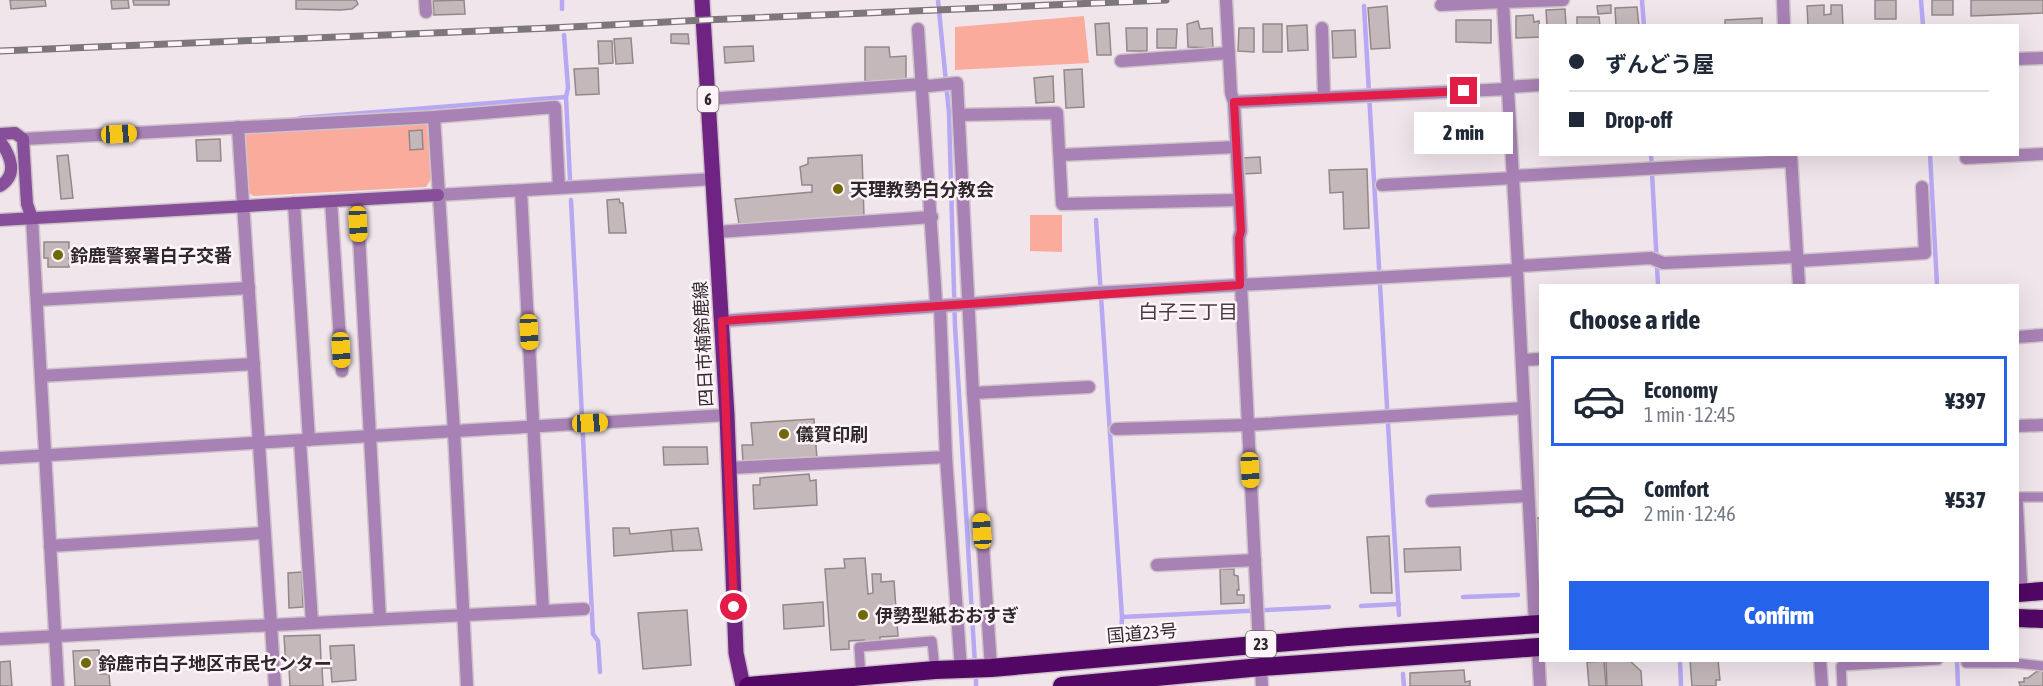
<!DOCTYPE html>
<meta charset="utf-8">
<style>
body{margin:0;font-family:"Asap Condensed","Noto Sans JP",sans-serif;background:#f6f6f7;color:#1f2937;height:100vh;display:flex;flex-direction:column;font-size:22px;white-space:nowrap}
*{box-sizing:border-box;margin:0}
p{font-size:20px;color:#747a83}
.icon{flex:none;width:33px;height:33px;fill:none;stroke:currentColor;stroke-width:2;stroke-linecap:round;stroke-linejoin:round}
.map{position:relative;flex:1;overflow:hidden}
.panel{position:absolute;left:1539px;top:284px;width:480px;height:378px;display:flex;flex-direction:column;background:#fff;border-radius:0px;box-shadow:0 6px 24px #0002}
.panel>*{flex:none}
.top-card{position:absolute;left:1539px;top:24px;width:480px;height:132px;border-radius:0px;box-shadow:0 6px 24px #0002;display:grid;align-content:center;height:132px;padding:0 30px;background:#fff}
.end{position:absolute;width:27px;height:27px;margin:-14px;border:8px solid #e11d48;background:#fff;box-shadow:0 0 0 3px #fff}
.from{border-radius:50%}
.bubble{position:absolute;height:42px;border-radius:0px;background:#fff;box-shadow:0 6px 24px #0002;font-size:20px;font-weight:800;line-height:42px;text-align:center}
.car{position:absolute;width:18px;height:36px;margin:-18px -9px;border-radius:8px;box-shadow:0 0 4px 2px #0007;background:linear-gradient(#f5c518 24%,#345 0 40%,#f5c518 0 76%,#345 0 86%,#f5c518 0)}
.top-card b{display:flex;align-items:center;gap:21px;height:57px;font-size:22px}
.top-card b+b{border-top:2px solid #e0e1e3}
.top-card i{width:15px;height:15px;background:#1f2937}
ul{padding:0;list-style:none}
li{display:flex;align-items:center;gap:18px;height:90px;margin:0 12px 9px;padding:0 18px;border:3px solid transparent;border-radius:0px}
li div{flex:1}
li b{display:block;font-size:22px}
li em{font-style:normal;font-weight:800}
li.selected{border-color:#2563eb}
li>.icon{width:54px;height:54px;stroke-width:1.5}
h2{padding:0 30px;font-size:27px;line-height:72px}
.button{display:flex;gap:12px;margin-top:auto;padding:12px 30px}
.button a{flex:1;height:69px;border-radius:0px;background:#2563eb;color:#fff;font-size:24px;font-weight:800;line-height:69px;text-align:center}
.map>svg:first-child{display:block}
.green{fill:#faab9b}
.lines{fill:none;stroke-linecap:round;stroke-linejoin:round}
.stream{stroke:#b7a8f1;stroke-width:4.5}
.building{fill:#c5b8ba;stroke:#938789;stroke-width:1.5}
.lane-casing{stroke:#cec3c9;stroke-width:12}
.street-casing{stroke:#cec3c9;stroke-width:15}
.secondary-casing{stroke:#cec3c9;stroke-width:15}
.primary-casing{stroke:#cec3c9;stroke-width:18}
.highway-casing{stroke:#cec3c9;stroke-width:21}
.lane{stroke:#a882b5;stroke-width:9}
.street{stroke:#a882b5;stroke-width:12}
.secondary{stroke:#874f99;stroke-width:12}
.primary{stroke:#6f2484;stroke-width:15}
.highway{stroke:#520765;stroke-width:18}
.rail-casing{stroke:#7d767a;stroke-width:7}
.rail{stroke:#fef3f9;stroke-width:4.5;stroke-dasharray:14;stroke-linecap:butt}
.route{stroke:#e11d48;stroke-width:8}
.poi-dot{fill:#706902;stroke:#fef3f9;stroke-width:2}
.labels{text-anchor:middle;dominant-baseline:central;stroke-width:5;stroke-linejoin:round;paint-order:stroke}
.shield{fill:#fef3f9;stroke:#6c6669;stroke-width:1.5}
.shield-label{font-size:16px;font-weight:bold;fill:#2d292b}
.poi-label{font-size:18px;font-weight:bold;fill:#2d292b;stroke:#fef3f9;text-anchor:start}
.street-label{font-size:18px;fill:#2d292b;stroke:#fef3f9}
.neighbourhood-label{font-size:20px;fill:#463d42;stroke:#fef3f9}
</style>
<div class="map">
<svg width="2043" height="686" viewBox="0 0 2043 686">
<rect width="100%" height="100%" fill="#f1e5ec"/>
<g class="green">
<path d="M1084 16 1089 63 955 70V27Z"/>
<path d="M418 120 427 125 431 179 426 187 253 196 245 189 243 137 249 131Z"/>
<path d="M1030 215H1062V252L1030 251Z"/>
</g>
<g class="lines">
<g class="stream">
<path d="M562 0V9"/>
<path d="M938 0 949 113 955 326 975 665"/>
<path d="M1642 0 1644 26"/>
<path d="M1921 0 1923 26"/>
<path d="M1364 6 1399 615"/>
<path d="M564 35 568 88 566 97 570 180"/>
<path d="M300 118 566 97"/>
<path d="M1651 154 1658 285"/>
<path d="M1930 154 1937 285"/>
<path d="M571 200 593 634 598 641 600 672"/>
<path d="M1096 220 1122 617 1329 607"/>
<path d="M1463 597 1518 595"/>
<path d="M1361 606 1399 604"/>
<path d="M1121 637 1122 617"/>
<path d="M1680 660 1681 686"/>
<path d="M1957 660 1958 686"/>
<path d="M976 674V686"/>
<path d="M1403 674 1404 686"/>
</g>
</g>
<g class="building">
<path d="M10 0H45L46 6 11 9Z"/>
<path d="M111 0H128L129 8 112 9Z"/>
<path d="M133 0H169V5H134Z"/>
<path d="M296 0H356L358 4 352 9 340 10 296 9Z"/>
<path d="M464 0 465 14 434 15 433 1Z"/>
<rect x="1875" y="0" width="21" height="19"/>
<rect x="1932" y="0" width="21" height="15"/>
<path d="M1971 0H2043V13L1971 16Z"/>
<path d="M1611 5V13L1598 14 1597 6Z"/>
<path d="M1824 5V15L1831 14V5H1842L1843 26H1808L1807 6Z"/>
<path d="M1387 6 1390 48 1371 49 1368 8Z"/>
<path d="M1637 7 1639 26H1616L1615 8Z"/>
<path d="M1565 9 1566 26H1547L1546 10Z"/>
<path d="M1533 15 1534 22 1539 21 1540 37 1516 38V16Z"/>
<path d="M1577 17H1599L1600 26H1577Z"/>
<path d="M1762 18V26H1725V20Z"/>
<path d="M1456 20H1491V43L1456 42Z"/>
<path d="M1198 21 1200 29 1212 28 1213 48 1188 47 1187 24Z"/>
<path d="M1109 23 1111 55H1097L1095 24Z"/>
<rect x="1263" y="24" width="19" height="28"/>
<path d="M1307 25 1308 50 1288 51 1287 26Z"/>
<path d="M1126 28H1147V51H1127Z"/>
<path d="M1239 28H1254V52L1238 51Z"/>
<path d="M1157 29H1177L1176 48H1157Z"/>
<path d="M1355 30 1356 57 1333 58 1332 31Z"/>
<path d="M671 34H688L689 44 671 43Z"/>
<path d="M631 38 633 63 616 64 614 39Z"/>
<path d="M598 41H612L613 63 599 64Z"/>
<path d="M753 46 754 61 725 63 724 47Z"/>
<path d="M865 47H889L890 57 906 56V81H865Z"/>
<path d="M598 68 599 94 576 95 574 69Z"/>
<path d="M1082 69 1084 107 1066 108 1064 70Z"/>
<path d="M1053 76 1054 102 1036 103 1034 78Z"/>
<path d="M422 130 423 149 410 150 409 131Z"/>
<path d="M220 139 221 161H197L196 140Z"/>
<path d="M68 155 73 198 61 199 57 156Z"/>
<path d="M862 155 864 216 739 224 735 199 812 192V185H802L800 167 808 164V158Z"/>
<path d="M1260 157 1261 173 1242 174 1241 158Z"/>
<path d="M1367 169 1369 228 1344 229 1343 192 1330 193 1329 170Z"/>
<path d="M619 199 620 203H623L626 233H609L607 200Z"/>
<path d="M44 242H69V267H48V258H44Z"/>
<path d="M814 419 817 459 743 463 742 445H753L751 423Z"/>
<path d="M663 447H707L708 464 664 465Z"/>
<path d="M809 474 810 481 816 480 817 505 754 509 753 485H760V478Z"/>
<path d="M1534 518H1540V595H1539Z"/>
<path d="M613 528H629L630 534 671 530 673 551 614 556Z"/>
<path d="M698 528 702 550 673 551 671 530Z"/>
<path d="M1389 536 1392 593H1371L1367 537Z"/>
<path d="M1460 547 1461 570 1405 572 1404 549Z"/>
<path d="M865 558 868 594 873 593 872 574H881V582L894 581 898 636 880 637V644L864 645V640L849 641V649L831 650 825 569 845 568 844 559Z"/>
<path d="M1220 569H1234V575L1238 576 1239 590H1237V595H1244V603L1221 604Z"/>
<path d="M302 572 303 607 289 608 288 573Z"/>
<path d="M823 602 824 626 784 629 783 605Z"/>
<path d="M687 610 691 665 643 669 638 613Z"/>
<path d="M320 635 321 662H331L330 646 354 645 356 680 332 682 331 668H322L323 686H290L289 668H286L284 636Z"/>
<path d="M99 650 100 674H109L110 686H75L73 651Z"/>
<path d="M1629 660 1641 671 1642 686H1607L1606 661Z"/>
<path d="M1690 660H1718L1720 680H1716V686H1692Z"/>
<path d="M10 661 12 686H0V662Z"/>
<path d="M1604 661 1606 686H1589L1587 662Z"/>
<path d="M1464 670 1465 682 1470 681V686H1410V673Z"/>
<path d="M2043 670V686H2020L2019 682H2024V678H2028L2036 672Z"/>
</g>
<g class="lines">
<defs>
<g id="lane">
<path d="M2023 592 2018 497H2043"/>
<path d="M1966 663H2015L2043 666"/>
<path d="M861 677 859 647 932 641 935 670"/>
<path d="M1842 686 1841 666 1938 660"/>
</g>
<g id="street">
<path d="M425 0 426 12"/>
<path d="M1226 0 1231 93 1234 102 1241 231 1239 238 1241 285 1259 644"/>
<path d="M1783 0 1784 26"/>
<path d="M1441 5 1503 2"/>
<path d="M1322 28 1324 96"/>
<path d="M918 29 936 301 940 306 946 457 961 670"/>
<path d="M2018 59 2043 58"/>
<path d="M1121 61 1229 53"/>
<path d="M1508 87 1540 85"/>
<path d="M708 99 923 84 929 86 957 83 973 393 991 668"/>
<path d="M1234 102 1508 89"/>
<path d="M959 115 1057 113 1062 204 1239 200"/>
<path d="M434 117 454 431 467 686"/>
<path d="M238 127 275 686"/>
<path d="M23 139 434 117 555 107 559 188"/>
<path d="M1060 155 1236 147"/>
<path d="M1791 155 1799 285"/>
<path d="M1966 158 2043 154"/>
<path d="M1514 176 1791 161"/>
<path d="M1382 185 1514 178"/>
<path d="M521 191 543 611"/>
<path d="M438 195 714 179"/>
<path d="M357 200 380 619"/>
<path d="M331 201 342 371"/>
<path d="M294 203 309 440"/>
<path d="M32 218 58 686"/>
<path d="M717 232 932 217"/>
<path d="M1798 261 1925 253 1922 187"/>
<path d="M1518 266 1651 258 1663 263 1797 257"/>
<path d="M37 300 249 288"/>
<path d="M722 321 968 304 1094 293 1517 270"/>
<path d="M2018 337 2043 335"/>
<path d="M1522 360 1540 359"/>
<path d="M41 376 254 364"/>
<path d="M973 393 1089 387"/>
<path d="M2018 426 2043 425"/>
<path d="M1116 429 1247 425 1524 408"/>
<path d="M300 441 312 622"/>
<path d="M0 458 727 415"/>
<path d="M729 468 946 457"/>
<path d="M1432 501 1528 496"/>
<path d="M50 546 264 533"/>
<path d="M1157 565 1255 560"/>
<path d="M1535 624 1517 270 1518 266 1503 2 1563 0"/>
<path d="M0 639 584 609"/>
<path d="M1538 648 1540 686"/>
<path d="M1820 660 1822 686"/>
<path d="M1261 667 1262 686"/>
</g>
<g id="secondary">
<path d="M0 134 15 133 23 139 27 204 32 218"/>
<path d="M0 141C10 155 19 174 0 186"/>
<path d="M0 220 438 195"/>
</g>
<path id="primary" d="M702 0 727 415 736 653 743 686"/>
<g id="highway">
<path d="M2018 593 2043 591"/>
<path d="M2018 618 2043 619"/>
<path d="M748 686 935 670 991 668 1347 637 1540 624"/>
<path d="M1062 686 1261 667 1540 647"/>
</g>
</defs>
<use href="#lane" class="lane-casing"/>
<use href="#street" class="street-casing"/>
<use href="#secondary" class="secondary-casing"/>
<use href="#primary" class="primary-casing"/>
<use href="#highway" class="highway-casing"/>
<use href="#lane" class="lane"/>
<use href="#street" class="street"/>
<use href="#secondary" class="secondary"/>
<use href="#primary" class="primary"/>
<use href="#highway" class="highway"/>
<defs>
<path id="rail" d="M0 51 551 28 704 20 1166 0"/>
</defs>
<use href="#rail" class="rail-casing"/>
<use href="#rail" class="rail"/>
</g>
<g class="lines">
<path class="route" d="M734 607 722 321 1240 285 1239 238 1241 231 1234 102 1464 91"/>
</g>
<g class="poi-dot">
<circle cx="838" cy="189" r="6"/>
<circle cx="58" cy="255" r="6"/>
<circle cx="784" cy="434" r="6"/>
<circle cx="863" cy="615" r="6"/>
<circle cx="86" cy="663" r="6"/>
</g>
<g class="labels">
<g class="shield">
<rect x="697.5" y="86" width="21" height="26" rx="4.5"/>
<rect x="1246" y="631" width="30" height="26" rx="4.5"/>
</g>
<g class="shield-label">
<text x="708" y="99">6</text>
<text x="1261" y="644">23</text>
</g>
<g class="poi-label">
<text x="850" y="189">天理教勢白分教会</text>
<text x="70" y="255">鈴鹿警察署白子交番</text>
<text x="796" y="434">儀賀印刷</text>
<text x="875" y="615">伊勢型紙おおすぎ</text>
<text x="98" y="663">鈴鹿市白子地区市民センター</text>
</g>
<g class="street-label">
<text transform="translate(703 344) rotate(-93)">四日市楠鈴鹿線</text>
<text transform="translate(1142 633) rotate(-5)">国道23号</text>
</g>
<g class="neighbourhood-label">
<text x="1188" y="311">白子三丁目</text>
</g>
</g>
</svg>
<i class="end from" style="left:734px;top:607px"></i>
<i class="end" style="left:1464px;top:91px"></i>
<div class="bubble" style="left:1414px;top:112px;width:99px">2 min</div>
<i class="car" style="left:119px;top:134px;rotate:87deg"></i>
<i class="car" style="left:358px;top:224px;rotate:177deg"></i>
<i class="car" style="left:529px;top:332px;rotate:177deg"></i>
<i class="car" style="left:341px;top:350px;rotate:177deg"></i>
<i class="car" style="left:590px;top:423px;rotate:87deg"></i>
<i class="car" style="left:1250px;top:470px;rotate:177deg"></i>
<i class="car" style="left:982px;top:531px;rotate:356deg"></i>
<div class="top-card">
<b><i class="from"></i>ずんどう屋</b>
<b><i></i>Drop-off</b>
</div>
<section class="panel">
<h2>Choose a ride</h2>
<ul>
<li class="selected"><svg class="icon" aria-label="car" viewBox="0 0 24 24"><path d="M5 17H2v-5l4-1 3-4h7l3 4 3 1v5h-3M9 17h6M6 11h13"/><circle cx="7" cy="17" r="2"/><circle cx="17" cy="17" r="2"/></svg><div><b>Economy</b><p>1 min · 12:45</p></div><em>¥397</em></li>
<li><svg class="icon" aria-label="car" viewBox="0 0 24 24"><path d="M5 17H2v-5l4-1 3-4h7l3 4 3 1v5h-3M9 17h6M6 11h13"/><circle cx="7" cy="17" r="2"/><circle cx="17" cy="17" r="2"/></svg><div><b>Comfort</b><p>2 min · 12:46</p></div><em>¥537</em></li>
</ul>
<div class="button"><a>Confirm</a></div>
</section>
</div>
